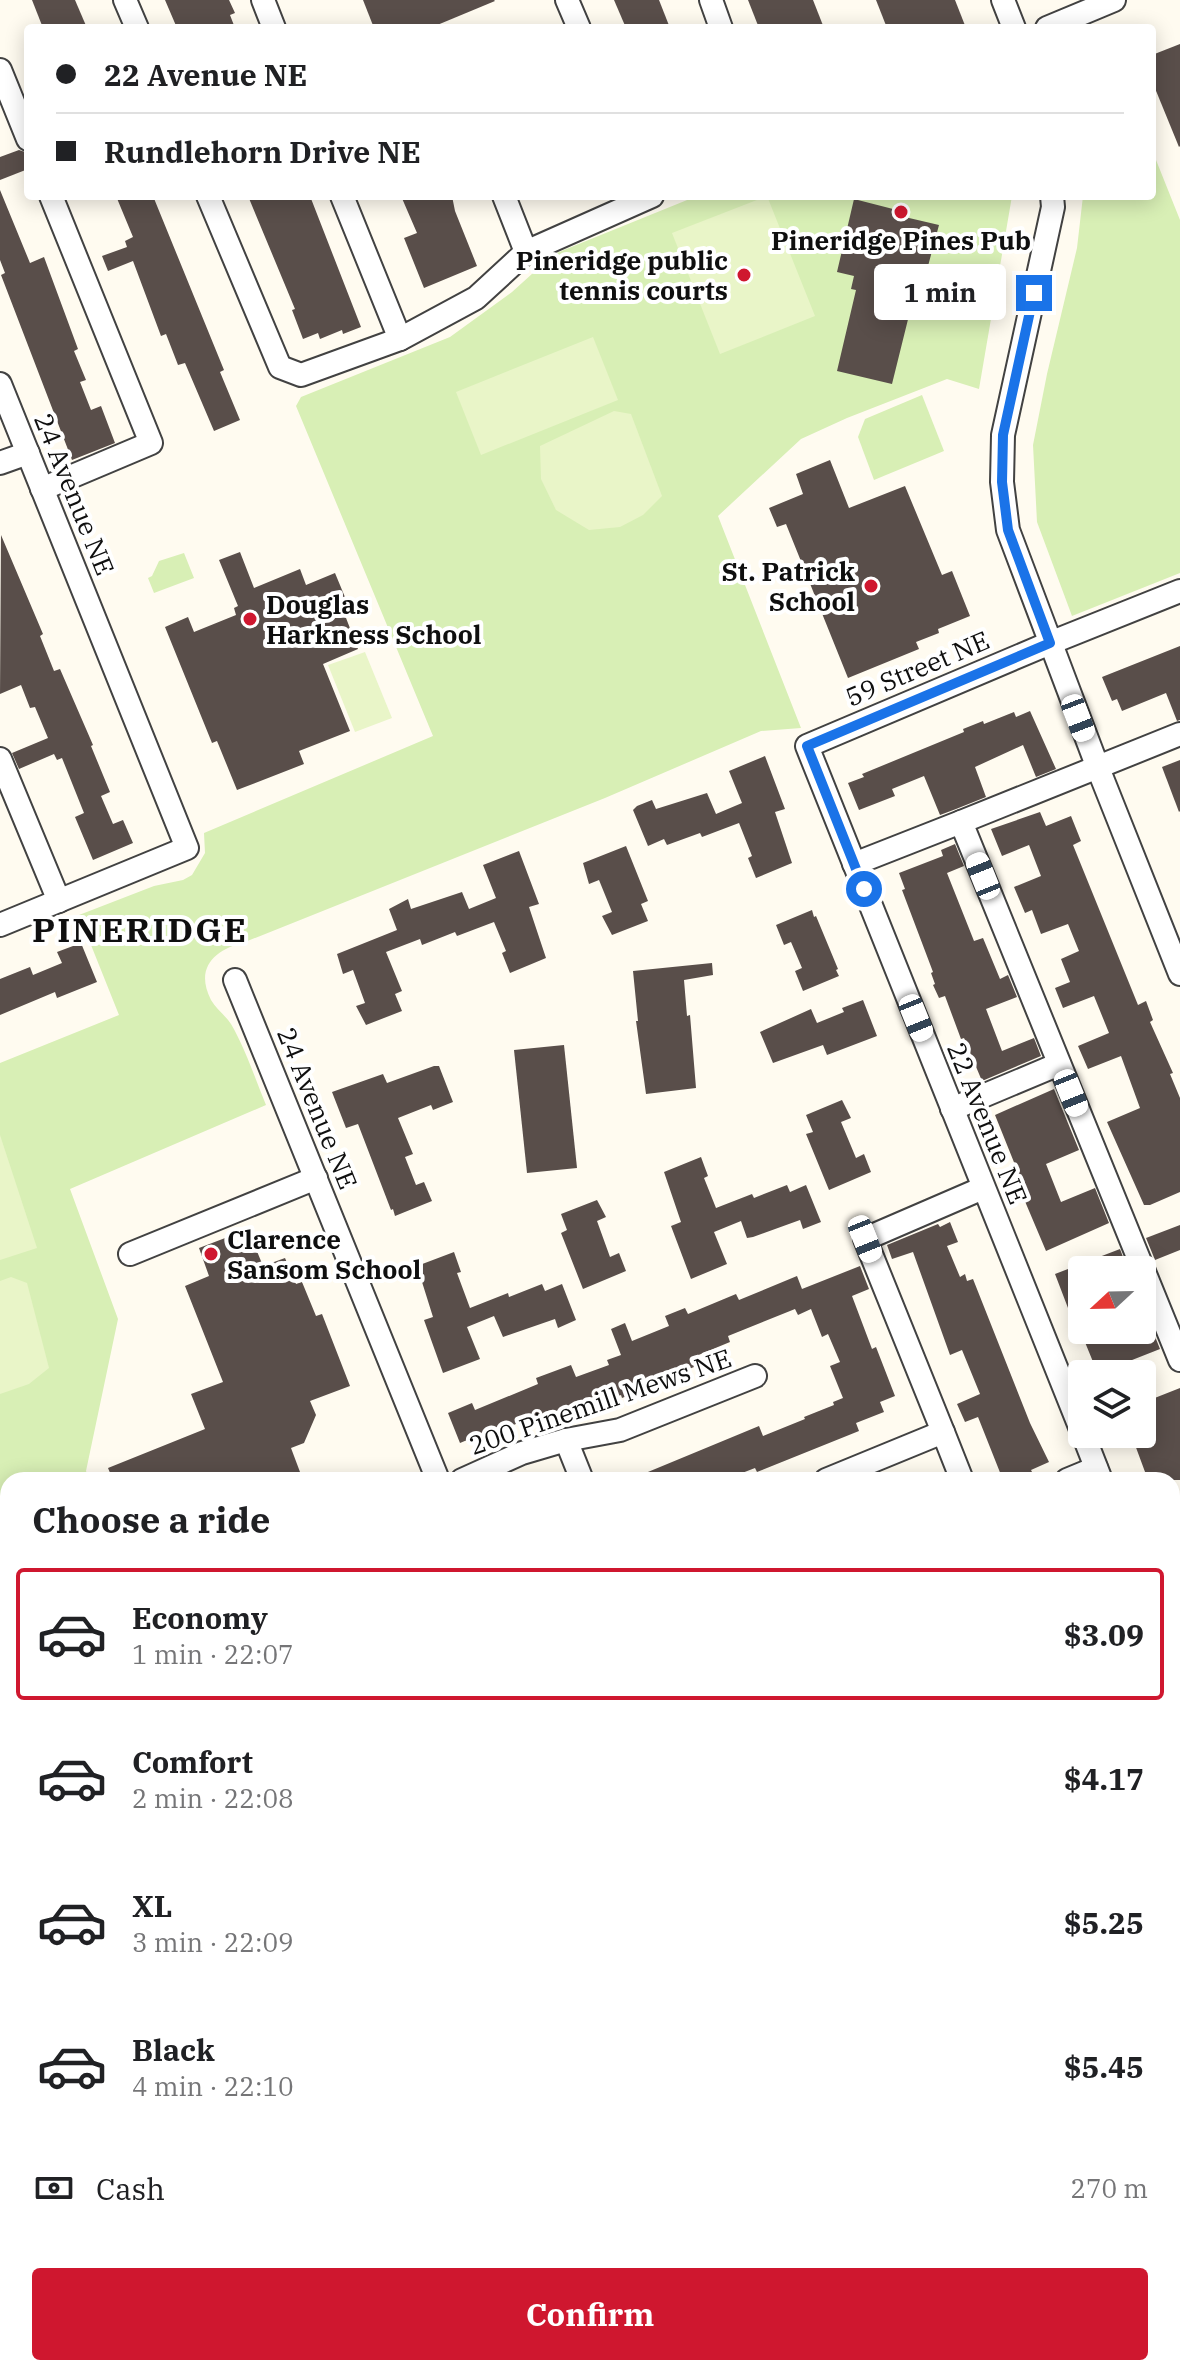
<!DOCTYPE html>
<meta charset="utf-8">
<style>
body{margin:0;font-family:"IBM Plex Serif",serif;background:#f2f2f2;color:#202124;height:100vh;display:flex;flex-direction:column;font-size:30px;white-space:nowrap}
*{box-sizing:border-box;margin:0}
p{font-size:26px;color:#757577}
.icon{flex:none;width:44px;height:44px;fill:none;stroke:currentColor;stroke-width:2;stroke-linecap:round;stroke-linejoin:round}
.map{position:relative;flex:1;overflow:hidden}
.side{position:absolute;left:0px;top:1472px;width:1180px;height:904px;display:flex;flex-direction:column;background:#fff;border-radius:24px 24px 0 0;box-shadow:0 4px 20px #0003}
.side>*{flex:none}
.hud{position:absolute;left:24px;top:24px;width:1132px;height:176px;border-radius:8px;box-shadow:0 4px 20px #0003;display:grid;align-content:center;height:176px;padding:0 32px;background:#fff}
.needle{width:52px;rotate:248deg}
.controls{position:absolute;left:1068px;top:1256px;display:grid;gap:16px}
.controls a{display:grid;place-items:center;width:88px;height:88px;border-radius:8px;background:#fff;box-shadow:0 4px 20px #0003;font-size:40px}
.end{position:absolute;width:36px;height:36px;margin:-18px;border:10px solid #1a73e8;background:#fff;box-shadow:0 0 0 4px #fff}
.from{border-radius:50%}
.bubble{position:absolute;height:56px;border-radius:8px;background:#fff;box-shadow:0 4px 20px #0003;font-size:26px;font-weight:800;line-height:56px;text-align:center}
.car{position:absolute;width:24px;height:48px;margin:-24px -12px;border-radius:10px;box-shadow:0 0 6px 2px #0007;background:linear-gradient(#fff 24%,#345 0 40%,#fff 0 76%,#345 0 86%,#fff 0)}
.hud b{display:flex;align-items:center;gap:28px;height:76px;font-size:30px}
.hud b+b{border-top:2px solid #e0e0e0}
.hud i{width:20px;height:20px;background:#202124}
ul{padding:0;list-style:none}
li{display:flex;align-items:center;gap:24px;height:132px;margin:0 16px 12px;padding:0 16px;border:4px solid transparent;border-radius:8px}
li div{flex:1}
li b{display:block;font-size:30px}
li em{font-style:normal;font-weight:800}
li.on{border-color:#cf172f}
li>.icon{width:72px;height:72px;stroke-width:1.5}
h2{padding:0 32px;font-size:36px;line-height:96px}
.pay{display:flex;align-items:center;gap:20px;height:88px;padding:0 32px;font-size:30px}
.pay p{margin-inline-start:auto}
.cta{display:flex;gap:16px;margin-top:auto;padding:16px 32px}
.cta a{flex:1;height:92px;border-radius:8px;background:#cf172f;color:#fff;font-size:32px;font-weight:800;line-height:92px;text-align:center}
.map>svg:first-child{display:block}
.green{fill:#d8efb5}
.pitch{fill:#e9f5c8}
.building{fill:#594e4a}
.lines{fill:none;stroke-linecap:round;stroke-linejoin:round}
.minor-casing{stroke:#424242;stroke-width:26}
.minor{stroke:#fff;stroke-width:22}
.route{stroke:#1a73e8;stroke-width:10}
.poi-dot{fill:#cf172f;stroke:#fff;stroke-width:3}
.labels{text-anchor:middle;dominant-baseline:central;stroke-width:8;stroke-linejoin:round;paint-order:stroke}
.poi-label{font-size:26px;font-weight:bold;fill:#0f0f0f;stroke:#fff;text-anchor:end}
.street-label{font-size:26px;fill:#0f0f0f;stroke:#fff}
.district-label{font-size:34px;font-weight:bold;letter-spacing:2px;fill:#0f0f0f;stroke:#fff}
</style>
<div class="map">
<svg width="1180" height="2376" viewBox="0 0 1180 2376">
<rect width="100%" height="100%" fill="#fffbf0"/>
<g class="green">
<path d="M1152 150 1180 220V573L1072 616 1037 522 1033 445 1047 374 1077 248 1083 196H1152Z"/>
<path d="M697 196H1012L979 389 947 379 847 418 801 439 718 516 801 728 761 731 605 798 245 942C216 949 194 967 211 1000 216 1009 225 1015 231 1024 245 1048 255 1078 266 1105L70 1189 118 1319 86 1471 90 1480H8V1580L0 1581V1063L119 1015 79 915 154 886 183 880 192 875 205 853 204 833 433 736 296 406 301 397 450 337 512 292 554 254Z"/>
<path d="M922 395 944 451 874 480 858 437 865 419Z"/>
<path d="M184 553 194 578 154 593 148 578 152 576 159 561Z"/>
<path d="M8 2131V2368H592L596 2376H0V2133Z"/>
<path d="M1180 2354V2376H986L985 2368H1172V2355Z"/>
</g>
<g class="pitch">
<path d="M767 196 815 316 720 354 672 233Z"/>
<path d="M593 337 618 400 481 455 456 392Z"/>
<path d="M614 411 631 414 662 496 643 515 620 527 589 530 556 510 541 479 540 446Z"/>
<path d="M365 652 392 718 355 732 328 665Z"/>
<path d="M0 1135 37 1248 0 1260Z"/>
<path d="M11 1277 27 1283 49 1368 29 1384 0 1394V1281Z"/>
</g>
<g class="building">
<path d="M32 0H75L87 28H43Z"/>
<path d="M165 0H229L235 13 230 15 235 28H177Z"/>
<path d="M363 0H494L495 1 430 28H374Z"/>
<path d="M614 0H659L670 28H626Z"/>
<path d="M748 0H813L824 28H759Z"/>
<path d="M876 0H955L966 28H887Z"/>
<path d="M1180 44V146L1179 147 1152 81V55Z"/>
<path d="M19 150 28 153V169L0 180V157Z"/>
<path d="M0 190 30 263 44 257 78 349 74 351 86 380 80 382 91 410 101 406 115 443 72 460 1 275 5 273 0 260Z"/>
<path d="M116 196H153L224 370 220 372 240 420 214 431 185 363 178 365 166 334 161 336 133 261 108 271 102 256 127 247 125 241 133 237Z"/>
<path d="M248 196H310L361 327 343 334 342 330 320 339 318 333 303 339 292 310 295 309Z"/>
<path d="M401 196H452L455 211 477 266 424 288 404 238 417 233Z"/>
<path d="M854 199 893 209 892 214 939 225 924 281 918 279 892 384 837 371 856 290 851 289 854 276 837 272Z"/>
<path d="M830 460 849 508 905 486 942 575 952 571 970 616 938 629 939 633 916 642 919 649 848 678 786 524 777 527 769 508 803 494 796 474Z"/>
<path d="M1 535 43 634 40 636 54 671 60 669 93 745 91 746 110 792 101 796 113 824 123 820 133 843 93 860 75 817 84 813 62 758 57 760 54 754 19 769 12 753 48 738 35 707 30 708 21 685 0 694Z"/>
<path d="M240 552 254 588 300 569 306 585 335 573 347 602 341 605 358 649 323 664 350 731 299 751 304 764 237 790 217 741 212 743 165 627 188 617 194 632 236 615 234 608 238 606 219 560Z"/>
<path d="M1180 646V720L1177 721 1166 693 1122 711 1117 699 1112 701 1102 677Z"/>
<path d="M1030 711 1056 769 1036 777 1023 745 975 767 986 797 956 809 940 815 924 776 892 789 895 796 859 810 848 783 864 777 862 774 964 732 963 729 983 721 984 724 1014 712 1016 717Z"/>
<path d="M765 756 785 809 775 812 792 863 756 878 748 858 752 856 739 823 702 837 700 833 667 845 664 839 648 846 633 810 637 806 652 800 656 809 707 793 716 814 742 803 729 771Z"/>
<path d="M1180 760V811L1179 812 1162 767Z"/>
<path d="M1040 812 1046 826 1071 816 1081 841 1073 845 1138 1005 1146 1001 1153 1020 1150 1022 1173 1073 1170 1074 1180 1098V1192L1150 1205H1144L1107 1122 1140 1108 1121 1056 1088 1069 1078 1046 1109 1033 1094 996 1063 1008 1055 988 1070 982 1061 959 1079 951 1068 924 1041 934 1032 910 1025 913 1014 887 1041 876 1029 845 1002 856 991 829Z"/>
<path d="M955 844 964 866 947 873 974 941 983 938 1000 979 1008 975 1017 997 986 1009 1002 1051 1034 1038 1041 1056 982 1081 964 1038 961 1039 945 996 939 998 933 985 935 984 931 973 933 972 902 890 905 889 899 873 943 856 941 850Z"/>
<path d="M626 846 648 901 641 904 648 921 612 935 602 916 612 912 599 880 589 884 583 863Z"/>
<path d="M519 851 539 904 529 907 546 958 510 973 502 953 506 951 494 922 457 936 455 932 422 945 420 939 386 952 402 991 395 994 402 1011 366 1025 356 1006 365 1003 353 970 343 974 337 954 397 930 389 909 408 899 411 909 462 892 469 909 496 898 483 865Z"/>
<path d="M812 910 814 917 816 916 838 969 836 970 839 976 803 991 795 971 802 968 791 942 784 945 776 925Z"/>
<path d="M81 943 97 982 57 998 55 992 0 1015V979L30 967 33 975 62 963 57 952Z"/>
<path d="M712 963 713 975 684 980 687 1016 690 1015 696 1088 646 1094 636 1021H638L633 971Z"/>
<path d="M863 1000 877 1036 827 1055 823 1045 773 1063 760 1032 811 1009 817 1023 844 1012 842 1008Z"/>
<path d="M564 1045 577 1168 527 1173 514 1050Z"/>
<path d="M434 1066H439L453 1102 433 1110 431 1105 398 1118 413 1154 405 1157 416 1185 424 1182 432 1201 395 1216 393 1209 391 1210 358 1124 346 1128 332 1092 383 1074 387 1083Z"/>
<path d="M1054 1089 1079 1150 1046 1164 1061 1202 1095 1188 1109 1223 1046 1251 1024 1199 1028 1197 995 1115Z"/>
<path d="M842 1100 851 1118 841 1122 856 1158 864 1154 871 1172 829 1190 806 1134 813 1132 806 1115Z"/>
<path d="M701 1157 708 1176 704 1178 716 1208 752 1194 754 1198 787 1185 790 1192 806 1185 821 1222 803 1229 800 1220 753 1237 747 1238 741 1221 714 1232 727 1264 691 1279 671 1226 681 1222 664 1172Z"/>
<path d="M597 1200 606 1217 597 1221 610 1257 619 1253 626 1271 583 1289 561 1233 567 1230 561 1214Z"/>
<path d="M950 1222 958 1242 947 1246 960 1277 965 1274 967 1281 973 1279 1030 1423 1049 1462 1031 1470 1033 1474 1019 1480H1003L978 1417 965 1422 957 1404 980 1394 962 1350 950 1355 913 1252 892 1259 887 1245 938 1224 940 1227Z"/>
<path d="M1180 1225V1250L1155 1260 1146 1238Z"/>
<path d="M233 1235 237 1245 252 1239 263 1266 285 1258 296 1284 302 1282 316 1316 322 1314 350 1386 310 1401 316 1415 304 1443 291 1448 303 1480H113L108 1468 205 1429 191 1394 223 1382 185 1286 209 1276 199 1248Z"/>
<path d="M1120 1249 1128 1270H1082V1303L1068 1308 1055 1274Z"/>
<path d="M454 1252 461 1272 457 1273 470 1308 508 1293 509 1297 542 1284 545 1291 562 1284 576 1320 558 1328 555 1319 503 1337 494 1316 467 1327 480 1359 443 1373 424 1320 433 1317 417 1266Z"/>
<path d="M860 1266 869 1289 852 1296 872 1349 876 1347 895 1396 880 1402 884 1412 856 1423 859 1431 757 1472 755 1468 724 1480 631 1479 759 1426 763 1436 805 1419 804 1417 834 1405 833 1402 843 1398 830 1366 840 1362 828 1334 822 1337 811 1309 798 1315 795 1309 728 1336 730 1342 696 1356 699 1365 679 1373 680 1375 622 1398 621 1395 604 1401 603 1397 567 1411 565 1408 554 1412 553 1410 505 1428 503 1425 460 1443 448 1413 472 1403 475 1410 538 1384 536 1378 571 1365 576 1377 609 1365 607 1360 621 1355 611 1329 625 1323 632 1341 669 1326 665 1316 685 1308 688 1314 736 1294 739 1300 797 1276 802 1289Z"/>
<path d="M1142 1304 1160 1349 1127 1362 1132 1374H1098L1080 1330H1114L1118 1340 1142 1330Z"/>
<path d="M1180 1388V1480H1148L1131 1434H1142V1403Z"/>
</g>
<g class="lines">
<defs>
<g id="minor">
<path d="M125 0 137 28"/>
<path d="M263 0 274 28"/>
<path d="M567 0 579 28"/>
<path d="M711 0 721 28"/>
<path d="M1003 0 1014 28"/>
<path d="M1047 28 1114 0"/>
<path d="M0 70 28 139"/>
<path d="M208 196 280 367 301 375 400 339 476 298 526 252 652 196"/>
<path d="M342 196 400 339"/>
<path d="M504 196 526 252"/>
<path d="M1052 196 1053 207 1003 435 1002 482 1008 530 1098 768 1180 974"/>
<path d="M0 384 187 848 0 925"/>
<path d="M0 463 28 453"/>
<path d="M42 489 151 443 51 196"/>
<path d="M1180 734 961 822 1180 1360"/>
<path d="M0 759 59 901"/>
<path d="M854 864 961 822"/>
<path d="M235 980 438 1480"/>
<path d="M952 1109 1059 1064"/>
<path d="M130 1254 316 1178"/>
<path d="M943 1432 962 1480"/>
<path d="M1082 1432 807 746 1050 643 1180 591"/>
<path d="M1083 1434 1101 1480"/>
<path d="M566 1440 582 1480"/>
<path d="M462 1480 522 1453 566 1440 620 1430 755 1376"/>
<path d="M826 1480 943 1432 865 1239 983 1188"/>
<path d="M1067 1480 1096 1468"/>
<path d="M0 1600 8 1598"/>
<path d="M1172 1657 1180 1677"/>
<path d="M0 1726 8 1725"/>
<path d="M1172 1730 1180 1726"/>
<path d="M0 1850 8 1849"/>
<path d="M0 1976 8 1975"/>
<path d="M0 2115 8 2114"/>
<path d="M0 2362 8 2359"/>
<path d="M50 2368 53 2376"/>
<path d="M765 2368 768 2376"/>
<path d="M967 2368V2376"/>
</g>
</defs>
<use href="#minor" class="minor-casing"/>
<use href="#minor" class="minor"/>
</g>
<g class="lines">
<path class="route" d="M864 889 807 746 1050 643 1008 530 1002 482 1003 435 1034 293"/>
</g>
<g class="poi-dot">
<circle cx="901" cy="212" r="8"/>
<circle cx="744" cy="275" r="8"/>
<circle cx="871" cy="586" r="8"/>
<circle cx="250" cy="619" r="8"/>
<circle cx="211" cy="1254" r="8"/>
</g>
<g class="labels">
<g class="poi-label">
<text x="901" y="240" text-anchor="middle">Pineridge Pines Pub</text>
<text x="728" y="260">Pineridge public<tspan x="728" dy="30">tennis courts</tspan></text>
<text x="855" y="571">St. Patrick<tspan x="855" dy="30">School</tspan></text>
<text x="266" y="604" text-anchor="start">Douglas<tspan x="266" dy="30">Harkness School</tspan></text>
<text x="227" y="1239" text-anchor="start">Clarence<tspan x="227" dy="30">Sansom School</tspan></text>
</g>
<g class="street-label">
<text transform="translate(75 494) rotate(68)">24 Avenue NE</text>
<text transform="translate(917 668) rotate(-23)">59 Street NE</text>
<text transform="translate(318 1108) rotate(68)">24 Avenue NE</text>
<text transform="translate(988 1123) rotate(68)">22 Avenue NE</text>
<text transform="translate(600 1401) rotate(-19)">200 Pinemill Mews NE</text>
</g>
<g class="district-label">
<text x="140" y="929">PINERIDGE</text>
</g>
</g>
</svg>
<div class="controls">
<a><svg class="needle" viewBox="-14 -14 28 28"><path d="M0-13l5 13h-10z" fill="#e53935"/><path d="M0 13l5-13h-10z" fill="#757577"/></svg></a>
<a><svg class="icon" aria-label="layers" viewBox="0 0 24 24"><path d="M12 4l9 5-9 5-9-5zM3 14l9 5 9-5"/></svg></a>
</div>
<i class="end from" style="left:864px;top:889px"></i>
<i class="end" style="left:1034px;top:293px"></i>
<div class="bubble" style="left:874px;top:264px;width:132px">1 min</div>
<i class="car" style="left:1078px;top:718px;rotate:159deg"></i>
<i class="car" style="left:983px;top:876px;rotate:338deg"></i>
<i class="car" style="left:916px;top:1018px;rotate:158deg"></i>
<i class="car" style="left:1071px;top:1093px;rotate:158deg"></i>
<i class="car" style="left:865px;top:1239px;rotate:158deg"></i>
<div class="hud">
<b><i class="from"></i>22 Avenue NE</b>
<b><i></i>Rundlehorn Drive NE</b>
</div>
<section class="side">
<h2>Choose a ride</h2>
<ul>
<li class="on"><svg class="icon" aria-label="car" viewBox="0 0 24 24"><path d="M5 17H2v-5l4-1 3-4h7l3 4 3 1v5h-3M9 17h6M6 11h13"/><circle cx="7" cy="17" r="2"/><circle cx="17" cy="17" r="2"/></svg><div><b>Economy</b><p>1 min · 22:07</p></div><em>$3.09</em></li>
<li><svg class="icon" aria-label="car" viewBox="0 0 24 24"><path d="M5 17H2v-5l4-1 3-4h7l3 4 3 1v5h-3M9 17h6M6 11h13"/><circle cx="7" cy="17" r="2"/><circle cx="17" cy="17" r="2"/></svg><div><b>Comfort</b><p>2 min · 22:08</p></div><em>$4.17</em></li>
<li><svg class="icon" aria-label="car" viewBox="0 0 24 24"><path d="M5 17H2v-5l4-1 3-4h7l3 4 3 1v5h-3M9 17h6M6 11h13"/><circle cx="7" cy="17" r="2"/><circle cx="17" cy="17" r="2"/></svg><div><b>XL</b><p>3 min · 22:09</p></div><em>$5.25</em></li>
<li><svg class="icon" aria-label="car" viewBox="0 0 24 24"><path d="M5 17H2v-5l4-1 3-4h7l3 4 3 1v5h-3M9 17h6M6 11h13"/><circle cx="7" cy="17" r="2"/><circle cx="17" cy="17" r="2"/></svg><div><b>Black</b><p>4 min · 22:10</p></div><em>$5.45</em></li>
</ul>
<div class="pay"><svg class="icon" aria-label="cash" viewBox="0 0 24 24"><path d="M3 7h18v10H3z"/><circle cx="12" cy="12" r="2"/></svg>Cash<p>270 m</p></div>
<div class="cta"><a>Confirm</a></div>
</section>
</div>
